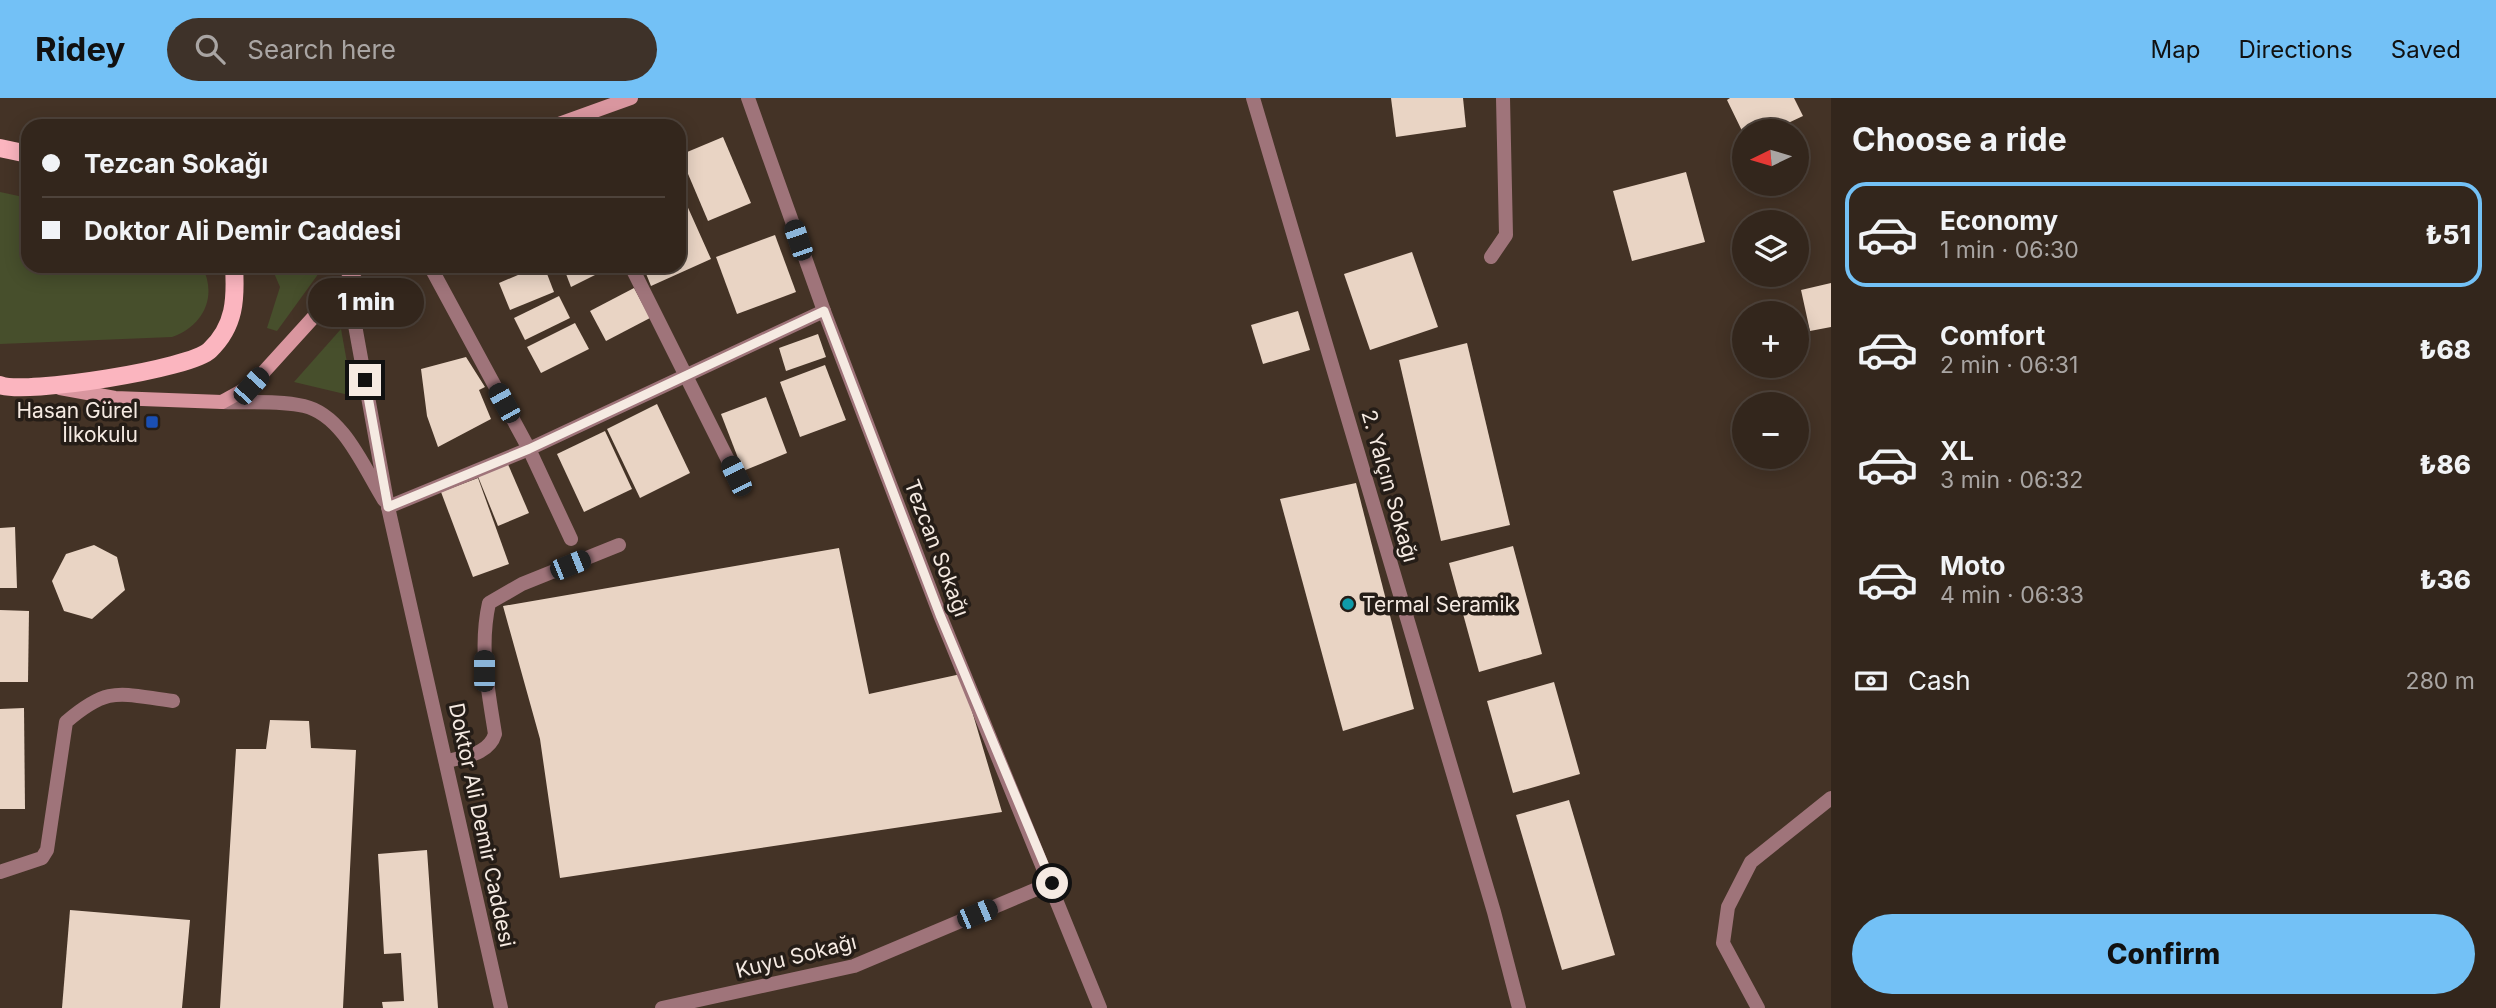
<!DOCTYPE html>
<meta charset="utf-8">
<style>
body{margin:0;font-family:Inter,sans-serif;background:#3e3229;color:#f1f3f6;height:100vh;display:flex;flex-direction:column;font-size:26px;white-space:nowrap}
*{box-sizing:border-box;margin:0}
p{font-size:23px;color:#a9a5a3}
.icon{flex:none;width:38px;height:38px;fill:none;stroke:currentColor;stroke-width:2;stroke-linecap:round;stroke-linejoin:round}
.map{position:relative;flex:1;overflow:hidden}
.panel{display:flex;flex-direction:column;background:#33261c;width:665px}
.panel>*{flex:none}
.top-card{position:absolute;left:21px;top:21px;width:665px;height:154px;border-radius:21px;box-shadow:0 4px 18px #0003,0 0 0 2px #4e433b;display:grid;align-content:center;height:154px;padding:0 21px;background:#33261c}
.needle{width:46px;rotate:265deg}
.fabs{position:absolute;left:1732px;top:21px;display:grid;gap:14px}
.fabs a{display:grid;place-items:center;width:77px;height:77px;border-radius:50%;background:#33261c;box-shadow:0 4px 18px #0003,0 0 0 2px #4e433b;font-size:35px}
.end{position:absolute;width:32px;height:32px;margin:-16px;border:9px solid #f5eae2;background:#111;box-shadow:0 0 0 4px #111}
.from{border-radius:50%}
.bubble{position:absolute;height:49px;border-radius:24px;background:#33261c;box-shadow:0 4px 18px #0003,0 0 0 2px #4e433b;font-size:23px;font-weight:800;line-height:49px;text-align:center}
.car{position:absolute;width:21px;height:42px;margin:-21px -10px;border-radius:9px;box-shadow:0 0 5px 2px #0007;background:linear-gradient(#222 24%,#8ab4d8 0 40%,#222 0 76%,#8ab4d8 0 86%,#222 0)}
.top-card b{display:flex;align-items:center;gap:24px;height:66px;font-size:26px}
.top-card b+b{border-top:2px solid #4e433b}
.top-card i{width:18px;height:18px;background:#f1f3f6}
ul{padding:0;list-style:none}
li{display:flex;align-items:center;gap:21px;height:105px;margin:0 14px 10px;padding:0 7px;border:4px solid transparent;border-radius:21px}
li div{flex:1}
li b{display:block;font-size:26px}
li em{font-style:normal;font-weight:800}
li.selected{border-color:#73c1f6}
li>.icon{width:63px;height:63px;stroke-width:1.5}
h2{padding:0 21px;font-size:32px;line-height:84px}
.pay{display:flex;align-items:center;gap:18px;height:77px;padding:0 21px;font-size:26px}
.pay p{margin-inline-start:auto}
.cta{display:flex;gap:14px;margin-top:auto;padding:14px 21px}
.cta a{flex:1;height:80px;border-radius:42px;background:#73c1f6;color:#111;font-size:28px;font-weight:800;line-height:80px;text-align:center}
header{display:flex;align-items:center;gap:42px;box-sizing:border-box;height:98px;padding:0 35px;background:#73c1f6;color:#111}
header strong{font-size:33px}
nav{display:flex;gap:38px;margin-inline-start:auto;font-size:24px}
.search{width:490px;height:63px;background:#3e3229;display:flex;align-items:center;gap:18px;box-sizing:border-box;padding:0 24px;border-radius:38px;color:#a9a5a3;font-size:26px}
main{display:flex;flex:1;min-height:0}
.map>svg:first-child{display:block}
.green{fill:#474f2c}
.building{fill:#e9d4c4}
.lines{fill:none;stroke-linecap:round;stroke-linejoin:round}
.service{stroke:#9f747a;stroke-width:14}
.minor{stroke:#9f747a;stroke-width:14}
.tertiary{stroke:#9f747a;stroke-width:14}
.secondary{stroke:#d9969f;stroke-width:14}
.primary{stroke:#fbb5bf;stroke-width:18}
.route{stroke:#f5eae2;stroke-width:9}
.transit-dot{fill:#1a4fb4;stroke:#251d17;stroke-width:2.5}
.culture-dot{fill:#0f9aa8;stroke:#251d17;stroke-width:2.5}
.labels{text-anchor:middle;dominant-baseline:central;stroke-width:7;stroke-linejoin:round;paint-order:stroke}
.poi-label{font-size:21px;fill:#f5eae2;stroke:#251d17;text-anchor:end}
.street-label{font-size:21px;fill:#f5eae2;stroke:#251d17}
</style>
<header>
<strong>Ridey</strong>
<div class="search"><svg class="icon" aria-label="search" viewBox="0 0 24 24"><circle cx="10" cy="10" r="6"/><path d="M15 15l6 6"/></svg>Search here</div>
<nav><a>Map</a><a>Directions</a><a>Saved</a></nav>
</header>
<main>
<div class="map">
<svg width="1831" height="910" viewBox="0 0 1831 910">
<rect width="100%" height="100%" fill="#443326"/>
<g class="green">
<path d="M0 94 28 100V168H202C218 199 203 228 172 239L0 246Z"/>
<path d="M271 168H324L277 233 267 230 280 189Z"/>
<path d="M341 231 353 298 294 284Z"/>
</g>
<g class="building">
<path d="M1391 0H1463L1466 29 1396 39Z"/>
<path d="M1730 0H1794L1803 18 1771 33H1745V39L1727 2Z"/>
<path d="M723 39 751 105 708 123 680 57Z"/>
<path d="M1686 74 1705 144 1632 163 1613 93Z"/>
<path d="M685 103 711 161 651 188 643 168H679V106Z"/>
<path d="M775 137 796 194 737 216 716 159Z"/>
<path d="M1412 154 1438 229 1370 252 1344 176Z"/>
<path d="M539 168H544L554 194 510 212 499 185Z"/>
<path d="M563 168H613L571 189Z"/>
<path d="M1831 185V229L1810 233 1801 192Z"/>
<path d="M634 190 650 220 606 243 590 213Z"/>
<path d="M559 198 570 220 525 242 514 220Z"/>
<path d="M1298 213 1310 252 1263 266 1251 227Z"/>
<path d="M575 225 589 251 541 275 527 249Z"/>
<path d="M818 236 826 259 786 273 779 250Z"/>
<path d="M1467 245 1510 427 1441 443 1399 262Z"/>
<path d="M466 259 485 289 479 292 491 321 438 349 427 318 421 271Z"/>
<path d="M825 267 846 322 800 339 780 284Z"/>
<path d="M766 299 787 355 743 373 721 316Z"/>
<path d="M657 306 690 375 640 400 607 331Z"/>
<path d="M605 333 632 391 584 414 557 356Z"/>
<path d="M507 364 529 415 498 428 477 376Z"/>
<path d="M478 380 509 466 473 479 441 394Z"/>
<path d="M1356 385 1414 611 1343 633 1280 401Z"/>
<path d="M15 429 17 490H0V430Z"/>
<path d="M94 447 117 459 125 492 92 521 64 513 52 483 66 456Z"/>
<path d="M1513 448 1542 556 1479 574 1449 465Z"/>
<path d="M839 450 869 596 961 576 1002 714 560 780 540 641 503 508Z"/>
<path d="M0 512 29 513 28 584H0Z"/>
<path d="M1554 584 1580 676 1513 695 1487 603Z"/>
<path d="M24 610 25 711H0V611Z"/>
<path d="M270 622 309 623 311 650 356 652 343 910H220L236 651H266Z"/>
<path d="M1569 702 1615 857 1562 872 1516 717Z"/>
<path d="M427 752 438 910H383L382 904 404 903 401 855 384 856 378 756Z"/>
<path d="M70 812 190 822 182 910H62Z"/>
</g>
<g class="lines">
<g class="service">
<path d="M1491 159 1506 137 1503 0"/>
<path d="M448 663C466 658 489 656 495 636 488 591 479 550 489 505L522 486 619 447"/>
<path d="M0 774 42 760 47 752 66 624C109 587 119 596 173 603"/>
</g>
<g class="minor">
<path d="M1253 0 1494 814 1519 910"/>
<path d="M430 168 529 351 571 441"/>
<path d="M631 168 736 378"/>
<path d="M388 409 529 351 824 213"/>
<path d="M662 910 854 868 1051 785"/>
<path d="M1758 910 1723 845 1728 809 1751 764 1831 700"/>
</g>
<g class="tertiary">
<path d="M748 0 824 213 940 517 1100 910"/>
<path d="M347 183 388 409 501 910"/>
<path d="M222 304C248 305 278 302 304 308 343 317 364 370 384 402"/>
</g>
<g class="secondary">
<path d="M553 28 631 0"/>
<path d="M60 290 115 300 222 304 251 288 360 168"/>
</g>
<g class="primary">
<path d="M0 50 28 56"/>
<path d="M0 287C24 297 192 271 210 252 235 228 236 201 234 168"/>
</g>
</g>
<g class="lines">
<path class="route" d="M365 282 388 409 529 351 824 213 940 517 1052 785"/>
</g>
<rect class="transit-dot" x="145" y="317" width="14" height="14" rx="3.5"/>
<circle class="culture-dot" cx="1348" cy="506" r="7"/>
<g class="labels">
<g class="poi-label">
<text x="138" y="312">Hasan Gürel<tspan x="138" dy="24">İlkokulu</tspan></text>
<text x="1362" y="506" text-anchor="start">Termal Seramik</text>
</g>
<g class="street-label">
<text transform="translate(1390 388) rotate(74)">2. Yalçın Sokağı</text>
<text transform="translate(937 450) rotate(69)">Tezcan Sokağı</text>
<text transform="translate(482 727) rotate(78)">Doktor Ali Demir Caddesi</text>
<text transform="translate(796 858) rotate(-14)">Kuyu Sokağı</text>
</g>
</g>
</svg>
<div class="fabs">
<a><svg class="needle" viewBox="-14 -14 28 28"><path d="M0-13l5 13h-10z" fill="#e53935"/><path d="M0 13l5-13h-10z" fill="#a9a5a3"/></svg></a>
<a><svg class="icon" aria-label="layers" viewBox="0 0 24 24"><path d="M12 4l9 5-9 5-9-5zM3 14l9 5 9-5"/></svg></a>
<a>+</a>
<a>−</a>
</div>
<i class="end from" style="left:1052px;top:785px"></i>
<i class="end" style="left:365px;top:282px"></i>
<div class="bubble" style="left:308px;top:180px;width:116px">1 min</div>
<i class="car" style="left:798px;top:142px;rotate:341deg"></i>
<i class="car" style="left:251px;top:288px;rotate:42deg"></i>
<i class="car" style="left:504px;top:305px;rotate:331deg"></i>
<i class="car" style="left:736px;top:378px;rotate:334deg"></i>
<i class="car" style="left:570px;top:467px;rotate:68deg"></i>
<i class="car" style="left:484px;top:573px;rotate:0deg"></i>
<i class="car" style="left:977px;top:816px;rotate:67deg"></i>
<div class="top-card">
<b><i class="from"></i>Tezcan Sokağı</b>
<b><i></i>Doktor Ali Demir Caddesi</b>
</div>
</div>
<section class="panel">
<h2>Choose a ride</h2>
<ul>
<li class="selected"><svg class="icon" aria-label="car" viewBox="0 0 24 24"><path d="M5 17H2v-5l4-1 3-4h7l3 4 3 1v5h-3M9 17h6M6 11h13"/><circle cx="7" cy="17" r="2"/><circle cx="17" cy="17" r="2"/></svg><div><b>Economy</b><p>1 min · 06:30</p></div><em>₺51</em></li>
<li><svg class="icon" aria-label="car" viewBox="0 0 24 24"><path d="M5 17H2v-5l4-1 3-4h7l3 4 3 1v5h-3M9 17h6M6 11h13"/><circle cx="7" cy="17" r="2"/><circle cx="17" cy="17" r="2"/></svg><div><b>Comfort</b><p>2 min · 06:31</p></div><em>₺68</em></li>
<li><svg class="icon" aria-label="car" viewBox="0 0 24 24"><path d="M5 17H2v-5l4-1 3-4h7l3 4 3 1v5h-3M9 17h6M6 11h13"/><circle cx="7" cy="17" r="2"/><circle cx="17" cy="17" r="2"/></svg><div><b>XL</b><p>3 min · 06:32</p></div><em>₺86</em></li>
<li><svg class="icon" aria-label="car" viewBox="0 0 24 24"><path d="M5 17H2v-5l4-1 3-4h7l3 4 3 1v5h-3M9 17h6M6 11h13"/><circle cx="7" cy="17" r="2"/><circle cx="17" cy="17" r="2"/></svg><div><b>Moto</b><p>4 min · 06:33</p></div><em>₺36</em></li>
</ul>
<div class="pay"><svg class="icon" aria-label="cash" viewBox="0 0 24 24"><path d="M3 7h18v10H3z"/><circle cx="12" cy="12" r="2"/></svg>Cash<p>280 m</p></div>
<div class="cta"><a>Confirm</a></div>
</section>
</main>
